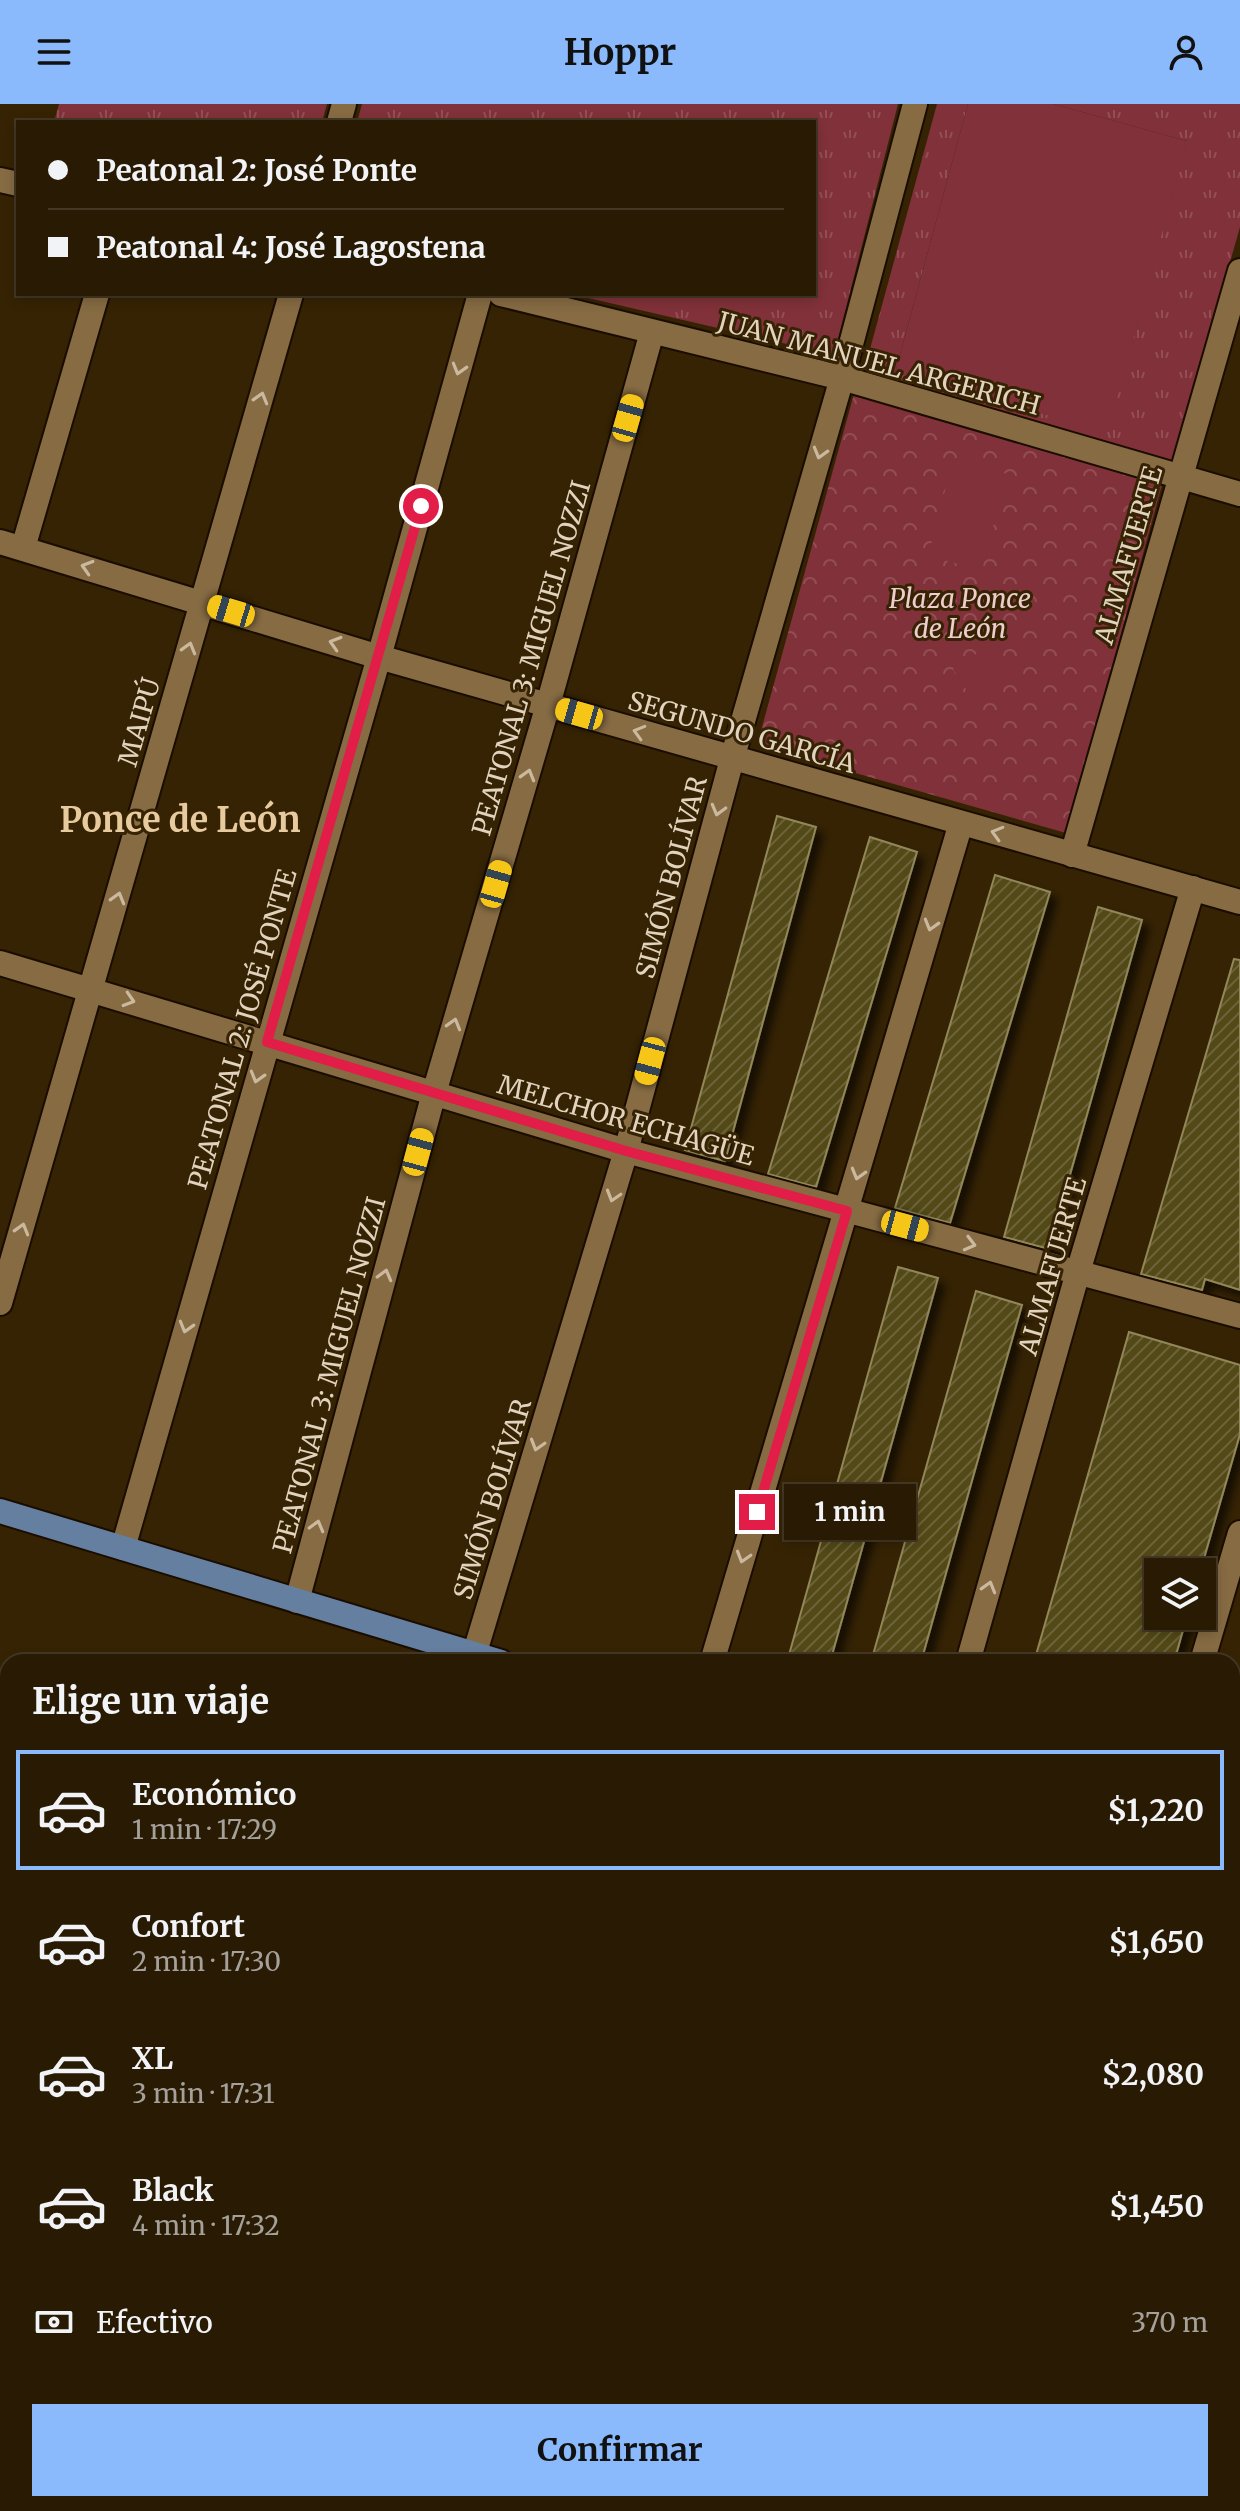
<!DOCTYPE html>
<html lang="es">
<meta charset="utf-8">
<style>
body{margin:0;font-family:Merriweather,serif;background:#30230d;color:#f1f3f6;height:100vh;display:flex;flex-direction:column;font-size:30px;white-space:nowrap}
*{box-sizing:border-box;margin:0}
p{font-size:26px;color:#a5a19a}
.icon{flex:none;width:44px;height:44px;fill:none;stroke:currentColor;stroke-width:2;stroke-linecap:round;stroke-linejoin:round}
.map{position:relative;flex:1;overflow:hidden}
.panel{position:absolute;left:0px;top:1550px;width:1240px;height:858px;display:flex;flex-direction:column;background:#281a03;border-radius:24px 24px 0 0;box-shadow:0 4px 12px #0003,0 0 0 2px #443825}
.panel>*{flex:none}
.banner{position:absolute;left:16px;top:16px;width:800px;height:176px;border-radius:0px;box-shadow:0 4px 12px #0003,0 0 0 2px #443825;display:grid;align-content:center;height:176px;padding:0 32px;background:#281a03}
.controls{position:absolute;left:1144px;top:1454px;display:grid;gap:16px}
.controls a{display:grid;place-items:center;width:72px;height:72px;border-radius:0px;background:#281a03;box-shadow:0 4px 12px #0003,0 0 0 2px #443825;font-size:40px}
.end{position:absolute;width:36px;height:36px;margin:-18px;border:10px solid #e11d48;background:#fff;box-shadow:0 0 0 4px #fff}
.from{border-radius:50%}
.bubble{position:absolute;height:56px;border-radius:0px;background:#281a03;box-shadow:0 4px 12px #0003,0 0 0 2px #443825;font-size:26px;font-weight:700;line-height:56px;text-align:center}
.car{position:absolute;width:24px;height:48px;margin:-24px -12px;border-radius:10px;box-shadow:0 0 6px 2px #0007;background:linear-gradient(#f5c518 24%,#345 0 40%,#f5c518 0 76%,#345 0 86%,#f5c518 0)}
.banner b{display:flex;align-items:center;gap:28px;height:76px;font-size:30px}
.banner b+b{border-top:2px solid #443825}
.banner i{width:20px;height:20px;background:#f1f3f6}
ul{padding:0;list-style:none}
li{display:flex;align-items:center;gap:24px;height:120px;margin:0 16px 12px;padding:0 16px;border:4px solid transparent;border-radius:0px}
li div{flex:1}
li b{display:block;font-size:30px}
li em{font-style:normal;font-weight:700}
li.selected{border-color:#8abafc}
li>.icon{width:72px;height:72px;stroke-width:1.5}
h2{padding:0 32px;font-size:36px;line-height:96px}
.pay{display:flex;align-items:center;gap:20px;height:88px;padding:0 32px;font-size:30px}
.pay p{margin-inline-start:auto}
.cta{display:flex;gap:16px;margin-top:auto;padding:16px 32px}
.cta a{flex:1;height:92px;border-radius:0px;background:#8abafc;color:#111;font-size:32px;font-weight:700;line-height:92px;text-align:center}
header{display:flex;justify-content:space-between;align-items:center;height:104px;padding:0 32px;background:#8abafc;color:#111;font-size:36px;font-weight:700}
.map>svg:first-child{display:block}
.grass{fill:url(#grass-tufts)}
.park{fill:url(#park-crowns)}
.garden{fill:#813139}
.building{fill:url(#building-hatch);stroke:#928758;stroke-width:2;filter:url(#shadow)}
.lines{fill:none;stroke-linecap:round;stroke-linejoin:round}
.minor-casing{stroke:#1a0d00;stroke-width:28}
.major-casing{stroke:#1a0d00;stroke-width:28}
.minor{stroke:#866b43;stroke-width:24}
.major{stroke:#657fa1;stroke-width:24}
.oneway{stroke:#cbb99f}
.route{stroke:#e11d48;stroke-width:10}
.labels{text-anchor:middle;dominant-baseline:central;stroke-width:6;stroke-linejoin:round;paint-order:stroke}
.street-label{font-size:26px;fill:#e2d3be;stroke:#362304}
.park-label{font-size:26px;font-style:italic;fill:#efcccd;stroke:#362304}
.district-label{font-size:34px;font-weight:bold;fill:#e8ca9f;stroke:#362304}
</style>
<header><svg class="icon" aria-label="menu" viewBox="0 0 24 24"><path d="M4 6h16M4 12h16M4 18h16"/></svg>Hoppr<svg class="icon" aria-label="person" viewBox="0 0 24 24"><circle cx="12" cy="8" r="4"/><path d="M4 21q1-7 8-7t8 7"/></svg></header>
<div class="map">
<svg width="1240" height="2407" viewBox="0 0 1240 2407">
<defs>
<pattern id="grass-tufts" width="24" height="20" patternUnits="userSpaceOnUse" patternTransform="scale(2)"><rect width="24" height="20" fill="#813139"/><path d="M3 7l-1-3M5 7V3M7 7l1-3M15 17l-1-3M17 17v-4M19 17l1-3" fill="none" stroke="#934e54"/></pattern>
<pattern id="park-crowns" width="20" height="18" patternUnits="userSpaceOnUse" patternTransform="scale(2)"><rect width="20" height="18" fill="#813139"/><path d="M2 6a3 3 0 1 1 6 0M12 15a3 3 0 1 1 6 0" fill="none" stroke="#934e54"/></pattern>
<pattern id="building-hatch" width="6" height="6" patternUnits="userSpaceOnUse" patternTransform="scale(2)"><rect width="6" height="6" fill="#524819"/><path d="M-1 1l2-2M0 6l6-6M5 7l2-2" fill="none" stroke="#6b6239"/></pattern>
<filter id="shadow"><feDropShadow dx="7" dy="7" stdDeviation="4" flood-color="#0009"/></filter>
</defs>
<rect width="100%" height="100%" fill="#362304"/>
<g class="grass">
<path d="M59 0H327L322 18H54Z"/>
<path d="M362 0H898L834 251 571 190H814V18H357Z"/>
<path d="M937 0H968L895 269 1187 37 1053 0H1240V123L1173 358 864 267Z"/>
<path d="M1232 1797 1240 1800V2407H802L804 2400H1232Z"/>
</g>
<path class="park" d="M854 290 1163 377 1066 729 757 641Z"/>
<g class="garden">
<path d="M968 0H1053L1187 37 1108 328 895 269Z"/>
<path d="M953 356 1007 370 982 466 928 452Z"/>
<path d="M995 538 1016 572 974 598 953 565Z"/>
</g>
<g class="building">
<path d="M777 712 816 723 725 1057 685 1046Z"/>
<path d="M870 733 917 748 816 1083 768 1070Z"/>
<path d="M995 771 1050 788 950 1119 895 1104Z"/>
<path d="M1098 803 1142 816 1049 1145 1004 1133Z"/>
<path d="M1234 855 1240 856V1186L1205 1175 1202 1186 1141 1170Z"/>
<path d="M898 1163 938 1174 882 1374 830 1558H787Z"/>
<path d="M976 1187 1022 1201 984 1334 921 1558H871Z"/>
<path d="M1129 1228 1240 1261V1330L1200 1468H1158V1512H1187L1174 1558H1034Z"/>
</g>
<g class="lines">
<defs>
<g id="minor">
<path d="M339 18 344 0"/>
<path d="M0 76 18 80"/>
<path d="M501 190 842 274 1240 390"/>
<path d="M0 438 379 553 1240 798"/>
<path d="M23 444 97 190"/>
<path d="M1072 751 1240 167"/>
<path d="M0 859 626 1047 1240 1212"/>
<path d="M0 1199 291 190"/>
<path d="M123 1444 379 553 480 190"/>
<path d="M297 1497 434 989 548 601 652 228"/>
<path d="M472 1558 626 1047 732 655 842 274 915 0"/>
<path d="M712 1558 961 719"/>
<path d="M968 1558 1078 1168 1193 784"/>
<path d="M1202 1558 1240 1429"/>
<path d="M0 2017 8 2020"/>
<path d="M0 2328 8 2330"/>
<path d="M248 2400 272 2407"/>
<path d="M225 2407 227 2400"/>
<path d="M751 2407 754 2400"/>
</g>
<g id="major">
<path d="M0 1407 501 1558"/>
<path d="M1232 1783 1240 1786"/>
</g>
</defs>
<use href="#minor" class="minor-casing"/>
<use href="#major" class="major-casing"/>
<use href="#minor" class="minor"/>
<use href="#major" class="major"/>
</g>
<defs><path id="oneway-chevron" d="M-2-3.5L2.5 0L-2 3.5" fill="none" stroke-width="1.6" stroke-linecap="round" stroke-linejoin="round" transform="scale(2)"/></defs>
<g class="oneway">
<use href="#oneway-chevron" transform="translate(459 265) rotate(106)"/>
<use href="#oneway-chevron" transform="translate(261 294) rotate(-74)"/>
<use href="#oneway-chevron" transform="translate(820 349) rotate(106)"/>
<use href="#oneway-chevron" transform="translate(87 463) rotate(-163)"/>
<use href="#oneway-chevron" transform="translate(335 539) rotate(-163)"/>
<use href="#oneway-chevron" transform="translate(189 544) rotate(-74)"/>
<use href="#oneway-chevron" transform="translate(639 628) rotate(-164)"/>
<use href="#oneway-chevron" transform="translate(528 671) rotate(-74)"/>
<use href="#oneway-chevron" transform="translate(718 706) rotate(105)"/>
<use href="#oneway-chevron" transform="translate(997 729) rotate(-164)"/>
<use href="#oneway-chevron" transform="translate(118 794) rotate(-74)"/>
<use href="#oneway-chevron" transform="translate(931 821) rotate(106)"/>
<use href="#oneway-chevron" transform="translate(129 896) rotate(17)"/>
<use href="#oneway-chevron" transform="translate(454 920) rotate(-74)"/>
<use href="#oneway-chevron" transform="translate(257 973) rotate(106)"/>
<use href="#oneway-chevron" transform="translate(858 1070) rotate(106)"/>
<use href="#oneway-chevron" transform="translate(613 1092) rotate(107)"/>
<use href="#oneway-chevron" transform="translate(22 1125) rotate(-74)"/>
<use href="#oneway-chevron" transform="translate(970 1140) rotate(15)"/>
<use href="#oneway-chevron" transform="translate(385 1171) rotate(-75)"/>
<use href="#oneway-chevron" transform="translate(186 1223) rotate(106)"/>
<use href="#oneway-chevron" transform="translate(537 1341) rotate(107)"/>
<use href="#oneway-chevron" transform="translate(317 1422) rotate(-75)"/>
<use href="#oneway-chevron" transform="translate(743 1453) rotate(107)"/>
<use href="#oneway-chevron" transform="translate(989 1483) rotate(-74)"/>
</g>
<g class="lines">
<path class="route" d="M421 402 267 938 626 1047 847 1107 757 1408"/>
</g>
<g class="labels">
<g class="street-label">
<text transform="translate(879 259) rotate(15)">JUAN MANUEL ARGERICH</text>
<text transform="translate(1128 451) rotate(-74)">ALMAFUERTE</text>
<text transform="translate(531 554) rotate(-74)">PEATONAL 3: MIGUEL NOZZI</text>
<text transform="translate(139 618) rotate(-74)">MAIPÚ</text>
<text transform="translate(742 628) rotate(16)">SEGUNDO GARCÍA</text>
<text transform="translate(671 773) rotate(-75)">SIMÓN BOLÍVAR</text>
<text transform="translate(242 925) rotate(-74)">PEATONAL 2: JOSÉ PONTE</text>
<text transform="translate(626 1016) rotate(16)">MELCHOR ECHAGÜE</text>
<text transform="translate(1052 1162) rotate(-74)">ALMAFUERTE</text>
<text transform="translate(329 1271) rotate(-75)">PEATONAL 3: MIGUEL NOZZI</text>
<text transform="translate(492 1395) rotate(-73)">SIMÓN BOLÍVAR</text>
</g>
<g class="park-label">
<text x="960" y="494">Plaza Ponce<tspan x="960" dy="30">de León</tspan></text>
</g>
<g class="district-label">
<text x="180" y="716">Ponce de León</text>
</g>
</g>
</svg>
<div class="controls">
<a><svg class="icon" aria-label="layers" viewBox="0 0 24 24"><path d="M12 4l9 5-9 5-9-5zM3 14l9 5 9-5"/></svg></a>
</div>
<i class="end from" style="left:421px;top:402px"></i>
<i class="end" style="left:757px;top:1408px"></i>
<div class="bubble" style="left:784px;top:1380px;width:132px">1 min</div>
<i class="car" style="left:628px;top:314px;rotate:16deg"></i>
<i class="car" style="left:231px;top:507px;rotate:287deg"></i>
<i class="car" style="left:579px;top:610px;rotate:286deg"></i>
<i class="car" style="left:496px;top:780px;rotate:16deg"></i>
<i class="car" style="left:650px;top:957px;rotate:195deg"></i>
<i class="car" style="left:418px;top:1048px;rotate:15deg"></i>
<i class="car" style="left:905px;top:1122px;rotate:105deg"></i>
<div class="banner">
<b><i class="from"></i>Peatonal 2: José Ponte</b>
<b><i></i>Peatonal 4: José Lagostena</b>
</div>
<section class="panel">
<h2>Elige un viaje</h2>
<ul>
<li class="selected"><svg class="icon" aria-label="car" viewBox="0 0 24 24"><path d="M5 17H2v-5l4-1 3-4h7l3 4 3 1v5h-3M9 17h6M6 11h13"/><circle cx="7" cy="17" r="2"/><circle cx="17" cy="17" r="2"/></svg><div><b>Económico</b><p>1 min · 17:29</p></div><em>$1,220</em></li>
<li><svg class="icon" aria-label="car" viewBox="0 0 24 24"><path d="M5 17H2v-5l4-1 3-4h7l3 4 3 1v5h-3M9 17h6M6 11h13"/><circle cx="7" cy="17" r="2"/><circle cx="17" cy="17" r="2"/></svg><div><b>Confort</b><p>2 min · 17:30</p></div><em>$1,650</em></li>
<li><svg class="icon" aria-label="car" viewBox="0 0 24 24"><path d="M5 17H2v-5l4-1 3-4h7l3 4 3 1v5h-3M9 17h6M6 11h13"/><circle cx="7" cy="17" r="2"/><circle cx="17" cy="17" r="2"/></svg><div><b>XL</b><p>3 min · 17:31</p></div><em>$2,080</em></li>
<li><svg class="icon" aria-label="car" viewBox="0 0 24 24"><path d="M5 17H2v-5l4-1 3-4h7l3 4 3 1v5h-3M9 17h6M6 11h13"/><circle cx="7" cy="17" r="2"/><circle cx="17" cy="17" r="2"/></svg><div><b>Black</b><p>4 min · 17:32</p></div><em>$1,450</em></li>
</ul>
<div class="pay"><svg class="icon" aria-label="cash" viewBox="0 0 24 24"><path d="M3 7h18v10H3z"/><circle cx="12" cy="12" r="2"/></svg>Efectivo<p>370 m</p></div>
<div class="cta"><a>Confirmar</a></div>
</section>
</div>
